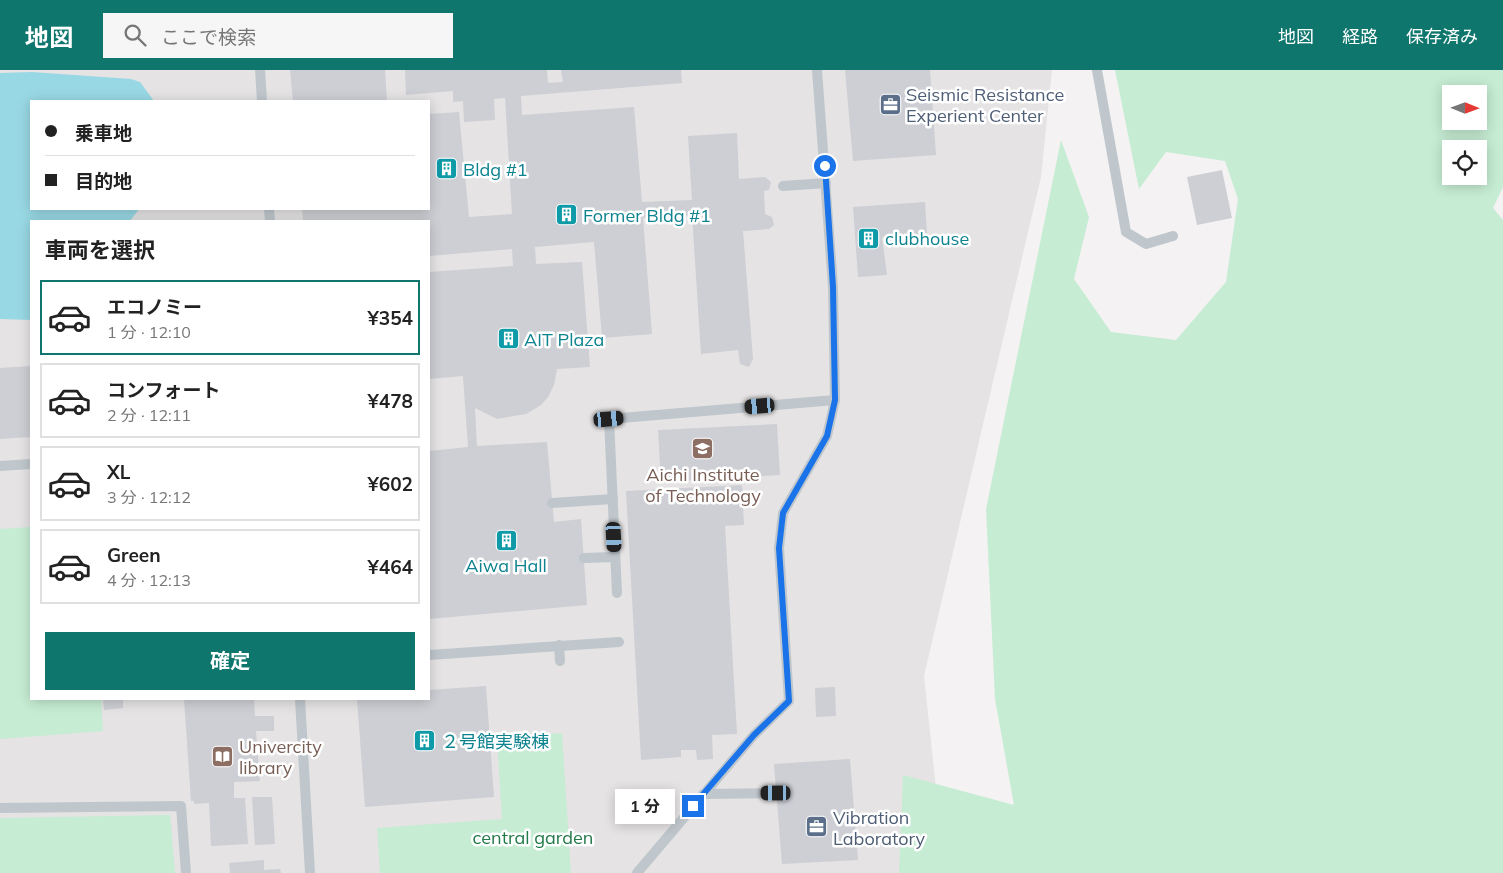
<!DOCTYPE html>
<html lang="ja">
<meta charset="utf-8">
<style>
body{margin:0;font-family:Mulish,"Noto Sans JP",sans-serif;background:#f6f6f6;color:#222;height:100vh;display:flex;flex-direction:column;font-size:19px;white-space:nowrap}
*{box-sizing:border-box;margin:0}
p{font-size:16px;color:#767676}
.icon{flex:none;width:28px;height:28px;fill:none;stroke:currentColor;stroke-width:2;stroke-linecap:round;stroke-linejoin:round}
.map{position:relative;flex:1;overflow:hidden}
.details{position:absolute;left:30px;top:150px;width:400px;height:480px;display:flex;flex-direction:column;background:#fff;border-radius:0px;box-shadow:0 2px 12px #0003}
.details>*{flex:none}
.banner{position:absolute;left:30px;top:30px;width:400px;height:110px;border-radius:0px;box-shadow:0 2px 12px #0003;display:grid;align-content:center;height:110px;padding:0 15px;background:#fff}
.needle{width:32px;rotate:91deg}
.buttons{position:absolute;left:1442px;top:15px;display:grid;gap:10px}
.buttons a{display:grid;place-items:center;width:45px;height:45px;border-radius:0px;background:#fff;box-shadow:0 2px 12px #0003;font-size:25px}
.end{position:absolute;width:22px;height:22px;margin:-11px;border:6px solid #1a73e8;background:#fff;box-shadow:0 0 0 2px #fff}
.from{border-radius:50%}
.bubble{position:absolute;height:35px;border-radius:0px;background:#fff;box-shadow:0 2px 12px #0003;font-size:16px;font-weight:700;line-height:35px;text-align:center}
.car{position:absolute;width:15px;height:30px;margin:-15px -8px;border-radius:6px;box-shadow:0 0 4px 1px #0007;background:linear-gradient(#222 24%,#8ab4d8 0 40%,#222 0 76%,#8ab4d8 0 86%,#222 0)}
.banner b{display:flex;align-items:center;gap:18px;height:48px;font-size:19px}
.banner b+b{border-top:1px solid #e0e0e0}
.banner i{width:12px;height:12px;background:#222}
ul{padding:0;list-style:none}
li{display:flex;align-items:center;gap:15px;height:75px;margin:0 10px 8px;padding:0 5px;border:2px solid #e0e0e0;border-radius:0px}
li div{flex:1}
li b{display:block;font-size:19px}
li em{font-style:normal;font-weight:700}
li.on{border-color:#0f766e}
li>.icon{width:45px;height:45px;stroke-width:1.5}
h2{padding:0 15px;font-size:22px;line-height:60px}
.cta{display:flex;gap:10px;margin-top:auto;padding:10px 15px}
.cta a{flex:1;height:58px;border-radius:0px;background:#0f766e;color:#fff;font-size:20px;font-weight:700;line-height:58px;text-align:center}
header{display:flex;align-items:center;gap:30px;box-sizing:border-box;height:70px;padding:0 25px;background:#0f766e;color:#fff}
header strong{font-size:24px}
nav{display:flex;gap:28px;margin-inline-start:auto;font-size:18px}
.search{width:350px;height:45px;background:#f6f6f6;display:flex;align-items:center;gap:12px;box-sizing:border-box;padding:0 18px;border-radius:0px;color:#767676;font-size:19px}
.map>svg:first-child{display:block}
.education{fill:#e5e3e3;fill-rule:evenodd}
.green{fill:#c6ecd3;fill-rule:evenodd}
.water{fill:#98d8e4}
.building{fill:#cdcfd4}
.lines{fill:none;stroke-linecap:round;stroke-linejoin:round}
.lane{stroke:#bfc7cd;stroke-width:10}
.route{stroke:#1a73e8;stroke-width:6}
.labels{text-anchor:middle;dominant-baseline:central;stroke-width:5;stroke-linejoin:round;paint-order:stroke}
.service-label{font-size:18px;fill:#4e5e75;stroke:#fff;text-anchor:start}
.culture-label{font-size:18px;fill:#0d838f;stroke:#fff;text-anchor:start}
.education-label{font-size:18px;fill:#785e54;stroke:#fff}
.park-label{font-size:18px;fill:#227949;stroke:#fff}
</style>
<header>
<strong>地図</strong>
<div class="search"><svg class="icon" aria-label="search" viewBox="0 0 24 24"><circle cx="10" cy="10" r="6"/><path d="M15 15l6 6"/></svg>ここで検索</div>
<nav><a>地図</a><a>経路</a><a>保存済み</a></nav>
</header>
<div class="map">
<svg width="1503" height="803" viewBox="0 0 1503 803">
<rect width="100%" height="100%" fill="#f4f2f2"/>
<path class="education" d="M0 0H1052L1041 107 924 606 945 803H0ZM31 31H429V139H31ZM31 151H429V629H31Z"/>
<g class="green">
<path d="M1115 0H1503V117L1493 138 1503 150V803H899L903 705 1014 735 995 629 986 439 1061 70 1089 147 1074 209 1111 262 1176 270 1226 212 1238 129 1225 91 1166 82 1139 119ZM1451 24H1479V51H1451ZM1451 79H1479V106H1451Z"/>
<path d="M31 457V629H101L103 661 0 669V459Z"/>
<path d="M562 663 571 803H380L377 758 502 749 497 668Z"/>
<path d="M170 745 175 803H0V748Z"/>
</g>
<path class="water" d="M32 2 131 9 140 12 154 31H31V139H139L130 151H31V250L0 249V3Z"/>
<g class="building">
<path d="M290 0H385L387 31H293Z"/>
<path d="M405 0H547L548 13 563 12 561 0H681L682 13 521 26 522 45 634 37 642 132 692 130 688 66 737 63 739 109 765 107 771 112 769 120 764 121 765 144 772 147 774 155 769 159 743 161 753 289 749 297 740 294 738 280 701 284 692 145 643 148 652 264 602 268 594 172 535 177 536 194 582 192 590 297 557 299 554 315 548 327 541 335 526 344 497 349 475 338 477 376 547 372 554 452 581 449 587 535 429 549V381L468 377 463 306 429 309V202L513 196 512 179 429 186V151H303L302 139H429V44L459 42 469 147 512 144 505 28 494 29 495 50 464 52 463 31 453 32V21L406 25Z"/>
<path d="M845 0H930L936 85 853 91Z"/>
<path d="M1222 100 1232 148 1197 155 1187 107Z"/>
<path d="M925 132 927 163 923 164 924 169 903 172V165L882 167 887 205 858 207 853 137Z"/>
<path d="M31 296V367L0 369V298Z"/>
<path d="M777 354 780 405 661 412 658 360Z"/>
<path d="M742 415 744 455 725 456 737 664 712 665 713 689 697 690 696 680H681V687L641 690 626 421Z"/>
<path d="M486 616 494 727 365 737 357 629H429V620Z"/>
<path d="M835 617 836 646 816 647 815 618Z"/>
<path d="M103 629H123V638L104 640Z"/>
<path d="M184 629H254L255 646H274V661H256L260 711 234 712V728H245L248 774 211 776 209 733 194 734V731H191Z"/>
<path d="M850 689 858 790 782 794 774 694Z"/>
<path d="M252 727H272L275 774 255 775Z"/>
<path d="M264 790V800L280 799 281 803H230L229 793Z"/>
</g>
<g class="lines">
<g class="lane">
<path d="M260 0 262 31"/>
<path d="M1097 0 1126 162 1146 174 1173 166"/>
<path d="M783 116 826 113"/>
<path d="M269 139 270 151"/>
<path d="M0 396 31 394"/>
<path d="M552 433 613 429"/>
<path d="M584 488 615 487"/>
<path d="M617 523 609 349 835 330"/>
<path d="M559 575 560 591"/>
<path d="M429 585 619 572"/>
<path d="M300 629 310 803"/>
<path d="M703 724 776 723"/>
<path d="M0 738 181 736 186 803"/>
<path d="M637 803 754 665 789 631 779 478 783 443 827 366 835 330 833 217 817 0"/>
</g>
</g>
<g class="lines">
<path class="route" d="M693 736 754 665 789 631 779 478 783 443 827 366 835 330 833 217 825 96"/>
</g>
<defs>
<symbol id="office-square" viewBox="-11 -11 22 22"><rect x="-9" y="-9" width="18" height="18" rx="4" fill="#5c6f8a" stroke="#fff"/><path d="M-6-3h4V-5.5h4V-3h4V5H-6ZM-1-4.5V-3h2v-1.5ZM-6 0V1H6V0Z" fill="#fff"/></symbol>
<symbol id="building-square" viewBox="-11 -11 22 22"><rect x="-9" y="-9" width="18" height="18" rx="4" fill="#0f9aa8" stroke="#fff"/><path d="M-4-6H4V6H1V3H-1V6H-4ZM-2.5-4.3h1.7v1.8h-1.7ZM.8-4.3h1.7v1.8H.8ZM-2.5-1h1.7V.8h-1.7ZM.8-1h1.7V.8H.8Z" fill="#fff"/></symbol>
<symbol id="university-square" viewBox="-11 -11 22 22"><rect x="-9" y="-9" width="18" height="18" rx="4" fill="#8d6e63" stroke="#fff"/><path d="M0-5L7-2L0 1L-7-2ZM-4 1L0 2.5L4 1V4Q0 6-4 4Z" fill="#fff"/></symbol>
<symbol id="library-square" viewBox="-11 -11 22 22"><rect x="-9" y="-9" width="18" height="18" rx="4" fill="#8d6e63" stroke="#fff"/><path d="M-6-4Q-3-5.5-.7-3.5V5Q-3 3-6 4ZM6-4Q3-5.5 .7-3.5V5Q3 3 6 4Z" fill="#fff"/></symbol>
</defs>
<g fill-rule="evenodd">
<use href="#office-square" x="878" y="22" width="25" height="25"/>
<use href="#building-square" x="434" y="86" width="25" height="25"/>
<use href="#building-square" x="554" y="132" width="25" height="25"/>
<use href="#building-square" x="856" y="156" width="25" height="25"/>
<use href="#building-square" x="496" y="256" width="25" height="25"/>
<use href="#university-square" x="690" y="366" width="25" height="25"/>
<use href="#building-square" x="494" y="458" width="25" height="25"/>
<use href="#building-square" x="412" y="658" width="25" height="25"/>
<use href="#library-square" x="210" y="674" width="25" height="25"/>
<use href="#office-square" x="804" y="744" width="25" height="25"/>
</g>
<g class="labels">
<g class="service-label">
<text x="906" y="24">Seismic Resistance<tspan x="906" dy="21">Experient Center</tspan></text>
<text x="833" y="747">Vibration<tspan x="833" dy="21">Laboratory</tspan></text>
</g>
<g class="culture-label">
<text x="463" y="99">Bldg #1</text>
<text x="583" y="145">Former Bldg #1</text>
<text x="885" y="168">clubhouse</text>
<text x="524" y="269">AIT Plaza</text>
<text x="506" y="495" text-anchor="middle">Aiwa Hall</text>
<text x="441" y="671">２号館実験棟</text>
</g>
<g class="education-label">
<text x="703" y="404">Aichi Institute<tspan x="703" dy="21">of Technology</tspan></text>
<text x="239" y="676" text-anchor="start">Univercity<tspan x="239" dy="21">library</tspan></text>
</g>
<g class="park-label">
<text x="533" y="767">central garden</text>
</g>
</g>
</svg>
<div class="buttons">
<a><svg class="needle" viewBox="-14 -14 28 28"><path d="M0-13l5 13h-10z" fill="#e53935"/><path d="M0 13l5-13h-10z" fill="#767676"/></svg></a>
<a><svg class="icon" aria-label="locate" viewBox="0 0 24 24"><circle cx="12" cy="12" r="6"/><path d="M12 2v4M12 18v4M2 12h4M18 12h4"/></svg></a>
</div>
<i class="end from" style="left:825px;top:96px"></i>
<i class="end" style="left:693px;top:736px"></i>
<div class="bubble" style="left:615px;top:719px;width:60px">1 分</div>
<i class="car" style="left:760px;top:336px;rotate:265deg"></i>
<i class="car" style="left:609px;top:349px;rotate:85deg"></i>
<i class="car" style="left:614px;top:467px;rotate:177deg"></i>
<i class="car" style="left:776px;top:723px;rotate:270deg"></i>
<div class="banner">
<b><i class="from"></i>乗車地</b>
<b><i></i>目的地</b>
</div>
<section class="details">
<h2>車両を選択</h2>
<ul>
<li class="on"><svg class="icon" aria-label="car" viewBox="0 0 24 24"><path d="M5 17H2v-5l4-1 3-4h7l3 4 3 1v5h-3M9 17h6M6 11h13"/><circle cx="7" cy="17" r="2"/><circle cx="17" cy="17" r="2"/></svg><div><b>エコノミー</b><p>1 分 · 12:10</p></div><em>¥354</em></li>
<li><svg class="icon" aria-label="car" viewBox="0 0 24 24"><path d="M5 17H2v-5l4-1 3-4h7l3 4 3 1v5h-3M9 17h6M6 11h13"/><circle cx="7" cy="17" r="2"/><circle cx="17" cy="17" r="2"/></svg><div><b>コンフォート</b><p>2 分 · 12:11</p></div><em>¥478</em></li>
<li><svg class="icon" aria-label="car" viewBox="0 0 24 24"><path d="M5 17H2v-5l4-1 3-4h7l3 4 3 1v5h-3M9 17h6M6 11h13"/><circle cx="7" cy="17" r="2"/><circle cx="17" cy="17" r="2"/></svg><div><b>XL</b><p>3 分 · 12:12</p></div><em>¥602</em></li>
<li><svg class="icon" aria-label="car" viewBox="0 0 24 24"><path d="M5 17H2v-5l4-1 3-4h7l3 4 3 1v5h-3M9 17h6M6 11h13"/><circle cx="7" cy="17" r="2"/><circle cx="17" cy="17" r="2"/></svg><div><b>Green</b><p>4 分 · 12:13</p></div><em>¥464</em></li>
</ul>
<div class="cta"><a>確定</a></div>
</section>
</div>
